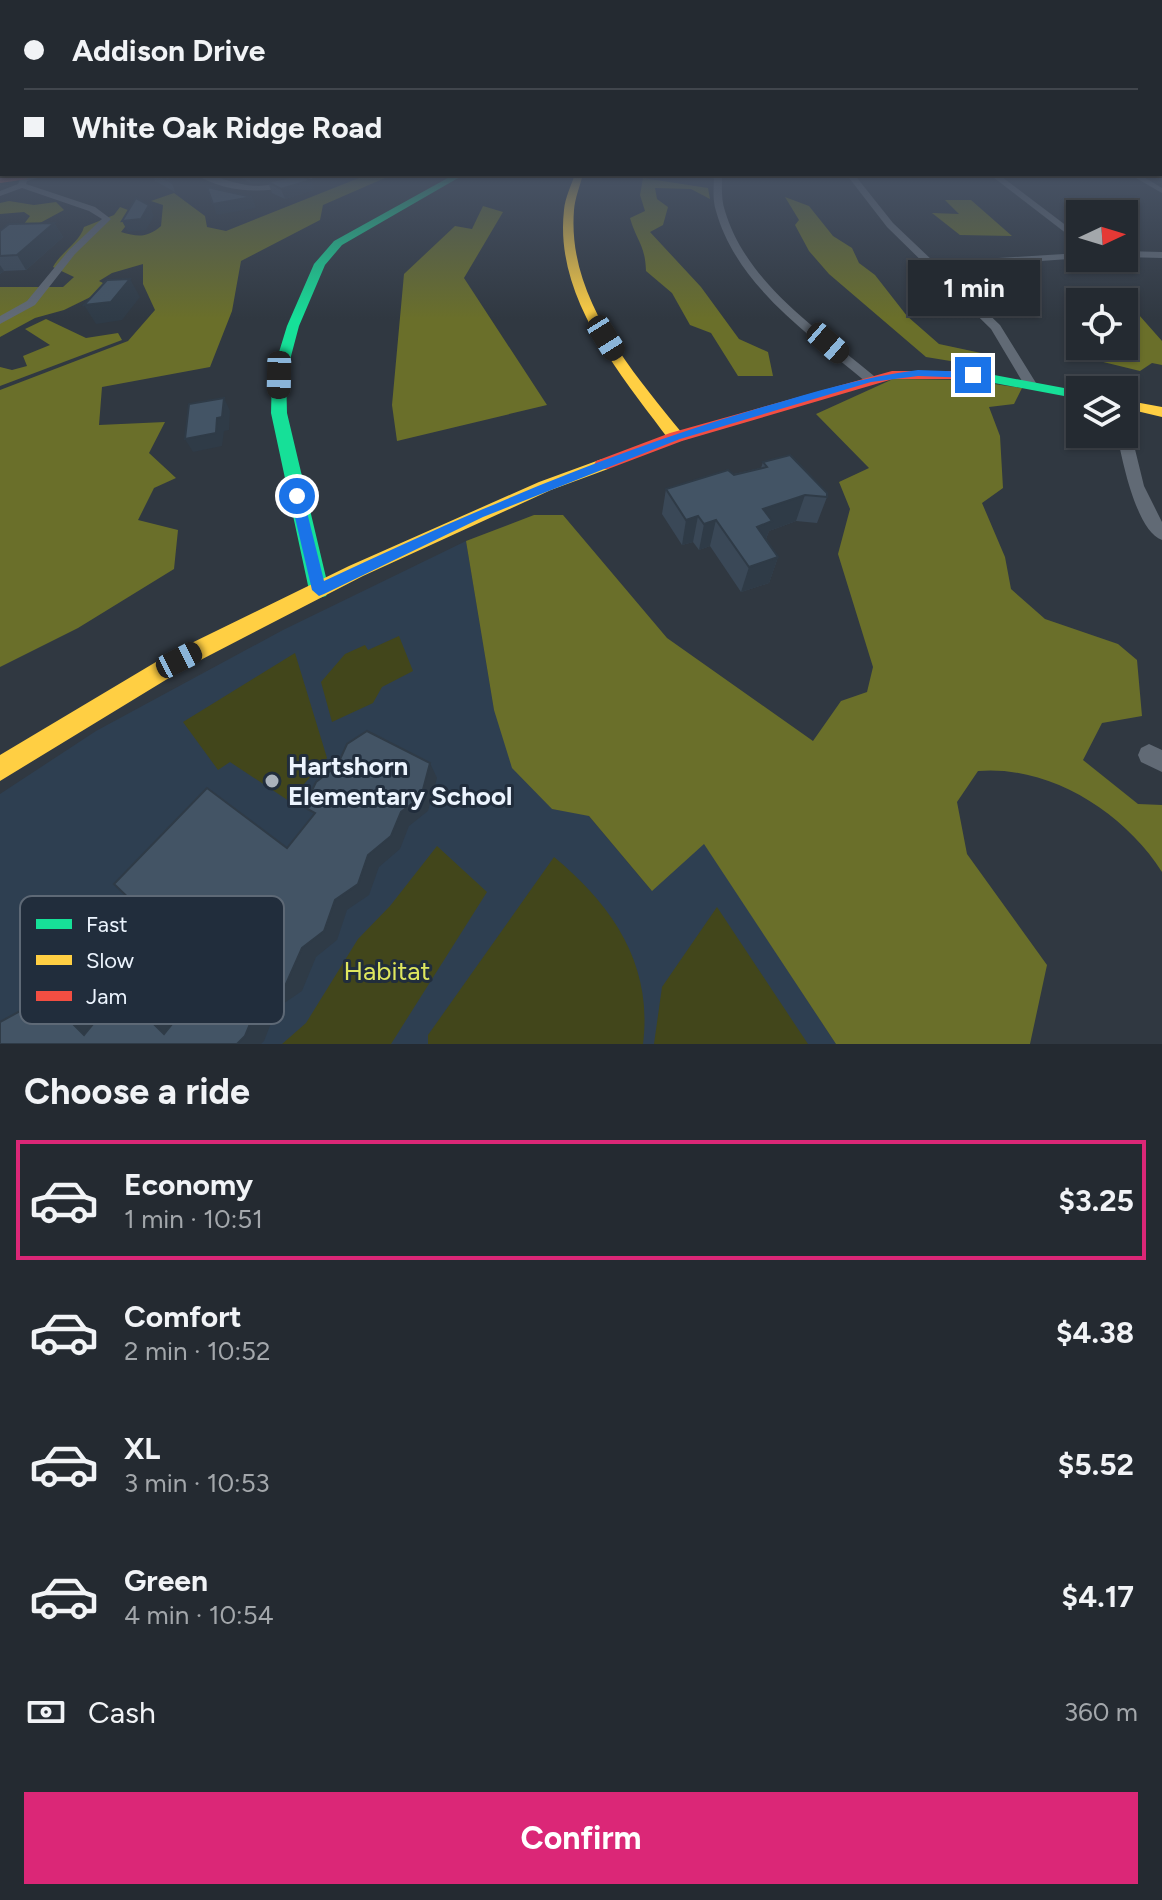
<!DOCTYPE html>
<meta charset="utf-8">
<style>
body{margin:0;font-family:Figtree,sans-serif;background:#30363d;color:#f1f3f6;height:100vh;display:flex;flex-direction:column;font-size:30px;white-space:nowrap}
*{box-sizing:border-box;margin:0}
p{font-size:26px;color:#a3a7ab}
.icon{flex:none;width:44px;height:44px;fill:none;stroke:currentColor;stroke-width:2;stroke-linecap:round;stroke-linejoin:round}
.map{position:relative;height:1044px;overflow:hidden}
.side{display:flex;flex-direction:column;background:#242a31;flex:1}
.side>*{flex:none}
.banner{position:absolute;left:0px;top:0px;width:1162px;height:176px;box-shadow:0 2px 6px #0004,0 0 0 2px #41464d;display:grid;align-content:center;height:176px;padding:0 24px;background:#242a31}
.needle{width:52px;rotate:86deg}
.controls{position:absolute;left:1066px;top:200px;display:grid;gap:16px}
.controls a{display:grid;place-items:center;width:72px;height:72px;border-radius:0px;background:#242a31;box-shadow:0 2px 6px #0004,0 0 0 2px #41464d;font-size:40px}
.end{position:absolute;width:36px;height:36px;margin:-18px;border:10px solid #1a73e8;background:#fff;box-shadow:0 0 0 4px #fff}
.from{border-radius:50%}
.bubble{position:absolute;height:56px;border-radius:0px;background:#242a31;box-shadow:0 2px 6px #0004,0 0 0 2px #41464d;font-size:26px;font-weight:700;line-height:56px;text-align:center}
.car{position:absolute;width:24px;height:48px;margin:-24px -12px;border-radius:10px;box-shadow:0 0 6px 2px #0007;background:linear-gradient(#222 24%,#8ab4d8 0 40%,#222 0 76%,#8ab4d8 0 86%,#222 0)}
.banner b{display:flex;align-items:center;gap:28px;height:76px;font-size:30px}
.banner b+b{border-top:2px solid #41464d}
.banner i{width:20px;height:20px;background:#f1f3f6}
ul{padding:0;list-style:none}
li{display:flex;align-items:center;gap:24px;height:120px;margin:0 16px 12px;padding:0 8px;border:4px solid transparent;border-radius:0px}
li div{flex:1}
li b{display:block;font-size:30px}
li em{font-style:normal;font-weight:700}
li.active{border-color:#db2777}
li>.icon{width:72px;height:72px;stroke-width:1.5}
h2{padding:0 24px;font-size:36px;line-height:96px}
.pay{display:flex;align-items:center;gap:20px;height:88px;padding:0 24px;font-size:30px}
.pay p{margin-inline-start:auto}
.button{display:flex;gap:16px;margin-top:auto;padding:16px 24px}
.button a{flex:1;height:92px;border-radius:0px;background:#db2777;color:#fff;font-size:32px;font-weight:700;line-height:92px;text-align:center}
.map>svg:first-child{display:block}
.built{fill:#2e3f51}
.green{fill:#42461b}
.forest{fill:#6a6f2a}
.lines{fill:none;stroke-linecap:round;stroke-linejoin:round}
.street{fill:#616a75;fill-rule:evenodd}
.fast{fill:#16e098;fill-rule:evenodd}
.slow{fill:#ffcf43;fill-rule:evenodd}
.jam{fill:#f24e42;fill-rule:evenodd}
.wall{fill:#3a4857}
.shaded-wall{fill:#2f3b47}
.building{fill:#435465;stroke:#2f3b47;stroke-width:2}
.route{fill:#1a73e8}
.poi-dot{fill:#aab2bc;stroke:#212d3c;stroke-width:3}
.labels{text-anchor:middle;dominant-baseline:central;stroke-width:6;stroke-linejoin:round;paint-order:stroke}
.near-poi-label{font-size:26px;font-weight:bold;fill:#ecf4fe;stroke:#212d3c;text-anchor:start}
.near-park-label{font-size:26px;fill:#dfe75e;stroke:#212d3c}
.key{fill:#212d3c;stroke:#5e6976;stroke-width:2}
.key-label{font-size:22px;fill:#ecf4fe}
</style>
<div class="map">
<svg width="1162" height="1044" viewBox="0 0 1162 1044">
<rect width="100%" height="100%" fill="#303841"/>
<path class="built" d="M466 541 494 710 552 809 588 815 651 890 704 843 836 1044H0V794L96 731 283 630Z"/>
<g class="green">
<path d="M399 636 413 671 382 687 373 703 332 722 321 682 345 654 365 645 368 650Z"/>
<path d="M295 653 327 758 289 801 230 762 218 770 183 722Z"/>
<path d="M437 846 487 892 391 1044H282L306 1023 358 939 390 906Z"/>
<path d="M554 857C612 905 653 964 643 1044H428V1035Z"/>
<path d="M717 907 808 1044H654L662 987Z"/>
</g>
<g class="forest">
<path d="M369 174H394L323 205 320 220 241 261 232 311 210 367 102 387 99 425 165 422 149 453 176 478 154 488 138 520 178 530 174 569 78 628 0 667V390L128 341 155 310 143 284V264L112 273 99 281 111 287 64 310 35 318 0 337V287H63L74 277 53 267C61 252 80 242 84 227L114 215 120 207 136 213 121 232C138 237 147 238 161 226L163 205 151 201 174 193 205 216 207 227 226 231Z"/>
<path d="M643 178 708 188 710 199 691 189 655 188 657 199 668 207 663 225 650 232 701 287 739 339 768 352 773 376H738L711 333 690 325 672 293 646 271C645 244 637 242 630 218L645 211 640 195Z"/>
<path d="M785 197 809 206 833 236 852 248 859 263 875 275 907 316 939 344 981 353 987 367 926 357 829 274 809 251 795 225 799 220Z"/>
<path d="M945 200H971L1012 236 960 235 932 213 959 214Z"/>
<path d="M9 201 34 205 56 202 64 210 38 224H24L30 216 24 212 0 214V203Z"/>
<path d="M483 206 503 212 464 278 547 405 397 441 392 405 404 274 455 226 472 229Z"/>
<path d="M1124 310 1139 315 1162 341V365L1152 363 1140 371 1091 359 1082 346H1124Z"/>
<path d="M46 319 86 338 118 333 122 340 0 386V367L12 370 27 366 23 356 50 345 25 329Z"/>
<path d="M893 379 967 380 1022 388 1014 404 989 407 1000 436 1003 488 982 503 1005 557 1011 589 1045 619 1118 644 1137 660 1142 716 1102 723 1083 760 1138 804 1162 805V872C1124 812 1049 765 978 771L957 802 967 854 1047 965 1030 1044H836L704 844 652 891 589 816 552 809 512 768 494 710 466 541 534 515H563L667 638 813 741 841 701 867 692 873 667 838 554 850 509 839 482 869 468 816 414Z"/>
</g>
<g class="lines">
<g class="street">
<path d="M36 174H51L27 181 26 184 95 207 111 219 75 254 35 305 0 324V316L27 301 69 250 102 219 89 211 22 188 0 196V191L18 184 21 177Z"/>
<path d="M195 174C216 174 236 186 258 186 280 185 299 174 321 174 285 195 231 197 195 174Z"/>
<path d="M714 174H722C722 186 721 200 725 211 747 284 819 330 874 376V382H866C809 334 737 286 716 211 712 199 714 186 714 174Z"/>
<path d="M846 174H854L893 223 934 262 1080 253V258H1083L940 268 1000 325 1036 383 1035 386H1025L991 329 887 227Z"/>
<path d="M989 174H998L1080 236V244Z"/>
<path d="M1129 174H1139L1162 188V193Z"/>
<path d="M1124 251 1162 252V258L1124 257Z"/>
<path d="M1124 429 1131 433 1144 486 1162 522V540C1136 531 1122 459 1117 434H1124Z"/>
<path d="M1149 744 1162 750V772L1141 762 1138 755 1141 748Z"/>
</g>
<g class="fast">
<path d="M455 174H465L342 245 325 265 299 326 286 375 287 413 329 590 326 596 319 598 312 596 309 590 271 413 272 375 287 326 314 264 334 241Z"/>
<path d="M973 371 1080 391V399L968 378V372Z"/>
</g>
<g class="slow">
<path d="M575 174H583C580 186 575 198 574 210 567 297 631 370 682 433L684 437 682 441H670C621 375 554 298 564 210 565 198 571 186 575 174Z"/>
<path d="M1124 400 1162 407V417L1124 408Z"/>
<path d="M602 459 608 461 610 465 608 469 551 490 363 576 187 667 0 781V755L171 653 349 566 539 482Z"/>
</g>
<g class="jam">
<path d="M0 177 24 176 28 179 0 183Z"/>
<path d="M892 371H973L980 375 973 379H893L682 441 608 469H596L594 465 596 461 670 433Z"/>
</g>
</g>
<g class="wall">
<path d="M151 174H169L175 192 155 181Z"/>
<path d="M234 174H295L273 181 251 183Z"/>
<path d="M268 182 314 190 285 199 272 193Z"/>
<path d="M54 223 63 237 26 270 4 271 0 274V231Z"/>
<path d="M763 462 827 497 817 523 796 521 769 531 766 539 778 557 769 583 741 592 710 546 699 550 693 542 682 545 662 514 666 489 761 468Z"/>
</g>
<g class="shaded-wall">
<path d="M248 174H295L273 181 251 183Z"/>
<path d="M311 180 314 190 285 199 281 189Z"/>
<path d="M252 197 256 208 217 215 213 204Z"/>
<path d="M149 205 154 216 146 230 128 232 122 221Z"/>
<path d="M54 223 63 237 26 270 17 255Z"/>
<path d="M0 265 4 271 0 274Z"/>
<path d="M130 279 140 297 122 320 96 324 84 305Z"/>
<path d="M224 398 230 411 229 430 224 431 222 446 193 452 185 439 217 418Z"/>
<path d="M805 495 796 521 769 531 763 547 750 553 763 509Z"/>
<path d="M698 516 693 542 682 545 686 520Z"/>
<path d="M716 520 710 546 699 550 704 524Z"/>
<path d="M778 557 769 583 741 592 749 567Z"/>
<path d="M430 763 437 778 428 811 409 826 400 849 379 867 369 895 347 910 337 940 316 957 302 991 277 1008 264 1041 261 1044H237L259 1002 302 948 335 900 401 812Z"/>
<path d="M193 942 213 951 204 960 184 951Z"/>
<path d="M120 991 145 998 188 1038 164 1034Z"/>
<path d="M46 997 75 1003 112 1040 84 1035Z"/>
</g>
<g class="building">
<path d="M156 174H168L171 182Z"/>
<path d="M300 175 311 180 281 189 268 182Z"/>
<path d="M207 187 252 197 213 204Z"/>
<path d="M136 198 149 205 141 219 122 221Z"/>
<path d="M54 223 17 255 0 256V231L9 224Z"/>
<path d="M130 279 111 302 84 305 107 280Z"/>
<path d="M224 398 222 417 217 418 216 433 185 439 189 404Z"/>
<path d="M790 455 827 493V497L805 495 763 509 772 521 757 527 778 557 749 567 716 520 704 524 698 516 686 520 666 489 728 470 734 475 767 467 763 462Z"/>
<path d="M367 731 430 763 421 797 401 812 391 836 368 855 358 884 335 900 324 931 302 948 286 984 259 1002 245 1036 237 1044H0V1022L46 997 84 1035 120 991 164 1034 218 967 193 942 184 951 114 884 207 788 287 848 315 813 304 807 316 782 337 766 347 744Z"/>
</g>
<linearGradient id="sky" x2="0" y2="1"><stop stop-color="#1a1f24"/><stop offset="0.54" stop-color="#485365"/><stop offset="1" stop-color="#485365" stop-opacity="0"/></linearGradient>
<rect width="1162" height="319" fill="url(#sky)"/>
<path class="route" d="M918 370 973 372 978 375 973 378 918 376 871 382 680 439 483 517 324 594 319 596 312 590 290 496 292 493H301L303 496 324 581C464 515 604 454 753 410 808 394 861 377 918 370Z"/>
<circle class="poi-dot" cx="272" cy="781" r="8"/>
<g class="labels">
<g class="near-poi-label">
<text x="288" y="766">Hartshorn<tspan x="288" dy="30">Elementary School</tspan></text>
</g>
<g class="near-park-label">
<text x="387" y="971">Habitat</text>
</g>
</g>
<rect x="20" y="896" width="264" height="128" rx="12" class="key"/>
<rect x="36" y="919" width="36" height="10" fill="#16e098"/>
<rect x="36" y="955" width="36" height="10" fill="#ffcf43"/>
<rect x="36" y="991" width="36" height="10" fill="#f24e42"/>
<g class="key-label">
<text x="86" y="932">Fast</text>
<text x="86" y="968">Slow</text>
<text x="86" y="1004">Jam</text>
</g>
</svg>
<div class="controls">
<a><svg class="needle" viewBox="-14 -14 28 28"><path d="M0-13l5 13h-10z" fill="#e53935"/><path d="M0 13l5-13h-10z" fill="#a3a7ab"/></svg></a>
<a><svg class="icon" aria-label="locate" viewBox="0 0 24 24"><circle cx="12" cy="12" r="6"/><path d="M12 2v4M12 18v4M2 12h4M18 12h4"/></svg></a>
<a><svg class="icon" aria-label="layers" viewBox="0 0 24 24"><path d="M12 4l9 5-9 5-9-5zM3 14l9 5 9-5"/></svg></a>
</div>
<i class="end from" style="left:297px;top:496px"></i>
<i class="end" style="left:973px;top:375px"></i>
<div class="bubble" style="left:908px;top:260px;width:132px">1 min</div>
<i class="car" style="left:606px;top:338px;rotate:148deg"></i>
<i class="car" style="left:828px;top:343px;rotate:131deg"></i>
<i class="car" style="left:279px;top:375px;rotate:181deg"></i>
<i class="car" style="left:179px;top:660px;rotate:63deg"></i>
<div class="banner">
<b><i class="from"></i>Addison Drive</b>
<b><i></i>White Oak Ridge Road</b>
</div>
</div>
<section class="side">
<h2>Choose a ride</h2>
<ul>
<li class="active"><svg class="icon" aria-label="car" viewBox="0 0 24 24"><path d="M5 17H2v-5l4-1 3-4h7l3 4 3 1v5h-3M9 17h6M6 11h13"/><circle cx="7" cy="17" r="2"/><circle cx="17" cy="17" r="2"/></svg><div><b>Economy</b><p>1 min · 10:51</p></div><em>$3.25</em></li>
<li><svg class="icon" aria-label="car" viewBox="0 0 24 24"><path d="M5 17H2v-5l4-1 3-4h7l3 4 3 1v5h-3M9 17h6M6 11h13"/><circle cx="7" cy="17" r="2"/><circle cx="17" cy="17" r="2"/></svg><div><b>Comfort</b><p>2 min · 10:52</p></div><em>$4.38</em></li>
<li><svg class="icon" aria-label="car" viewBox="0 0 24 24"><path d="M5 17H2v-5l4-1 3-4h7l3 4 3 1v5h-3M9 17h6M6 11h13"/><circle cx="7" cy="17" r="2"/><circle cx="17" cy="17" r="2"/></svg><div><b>XL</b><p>3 min · 10:53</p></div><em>$5.52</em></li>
<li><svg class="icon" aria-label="car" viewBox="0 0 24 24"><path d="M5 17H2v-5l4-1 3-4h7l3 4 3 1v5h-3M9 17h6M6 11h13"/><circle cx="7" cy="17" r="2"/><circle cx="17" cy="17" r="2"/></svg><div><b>Green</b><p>4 min · 10:54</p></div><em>$4.17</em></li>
</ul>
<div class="pay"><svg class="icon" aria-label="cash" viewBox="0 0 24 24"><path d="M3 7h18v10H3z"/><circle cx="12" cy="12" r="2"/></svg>Cash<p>360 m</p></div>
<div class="button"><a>Confirm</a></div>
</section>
